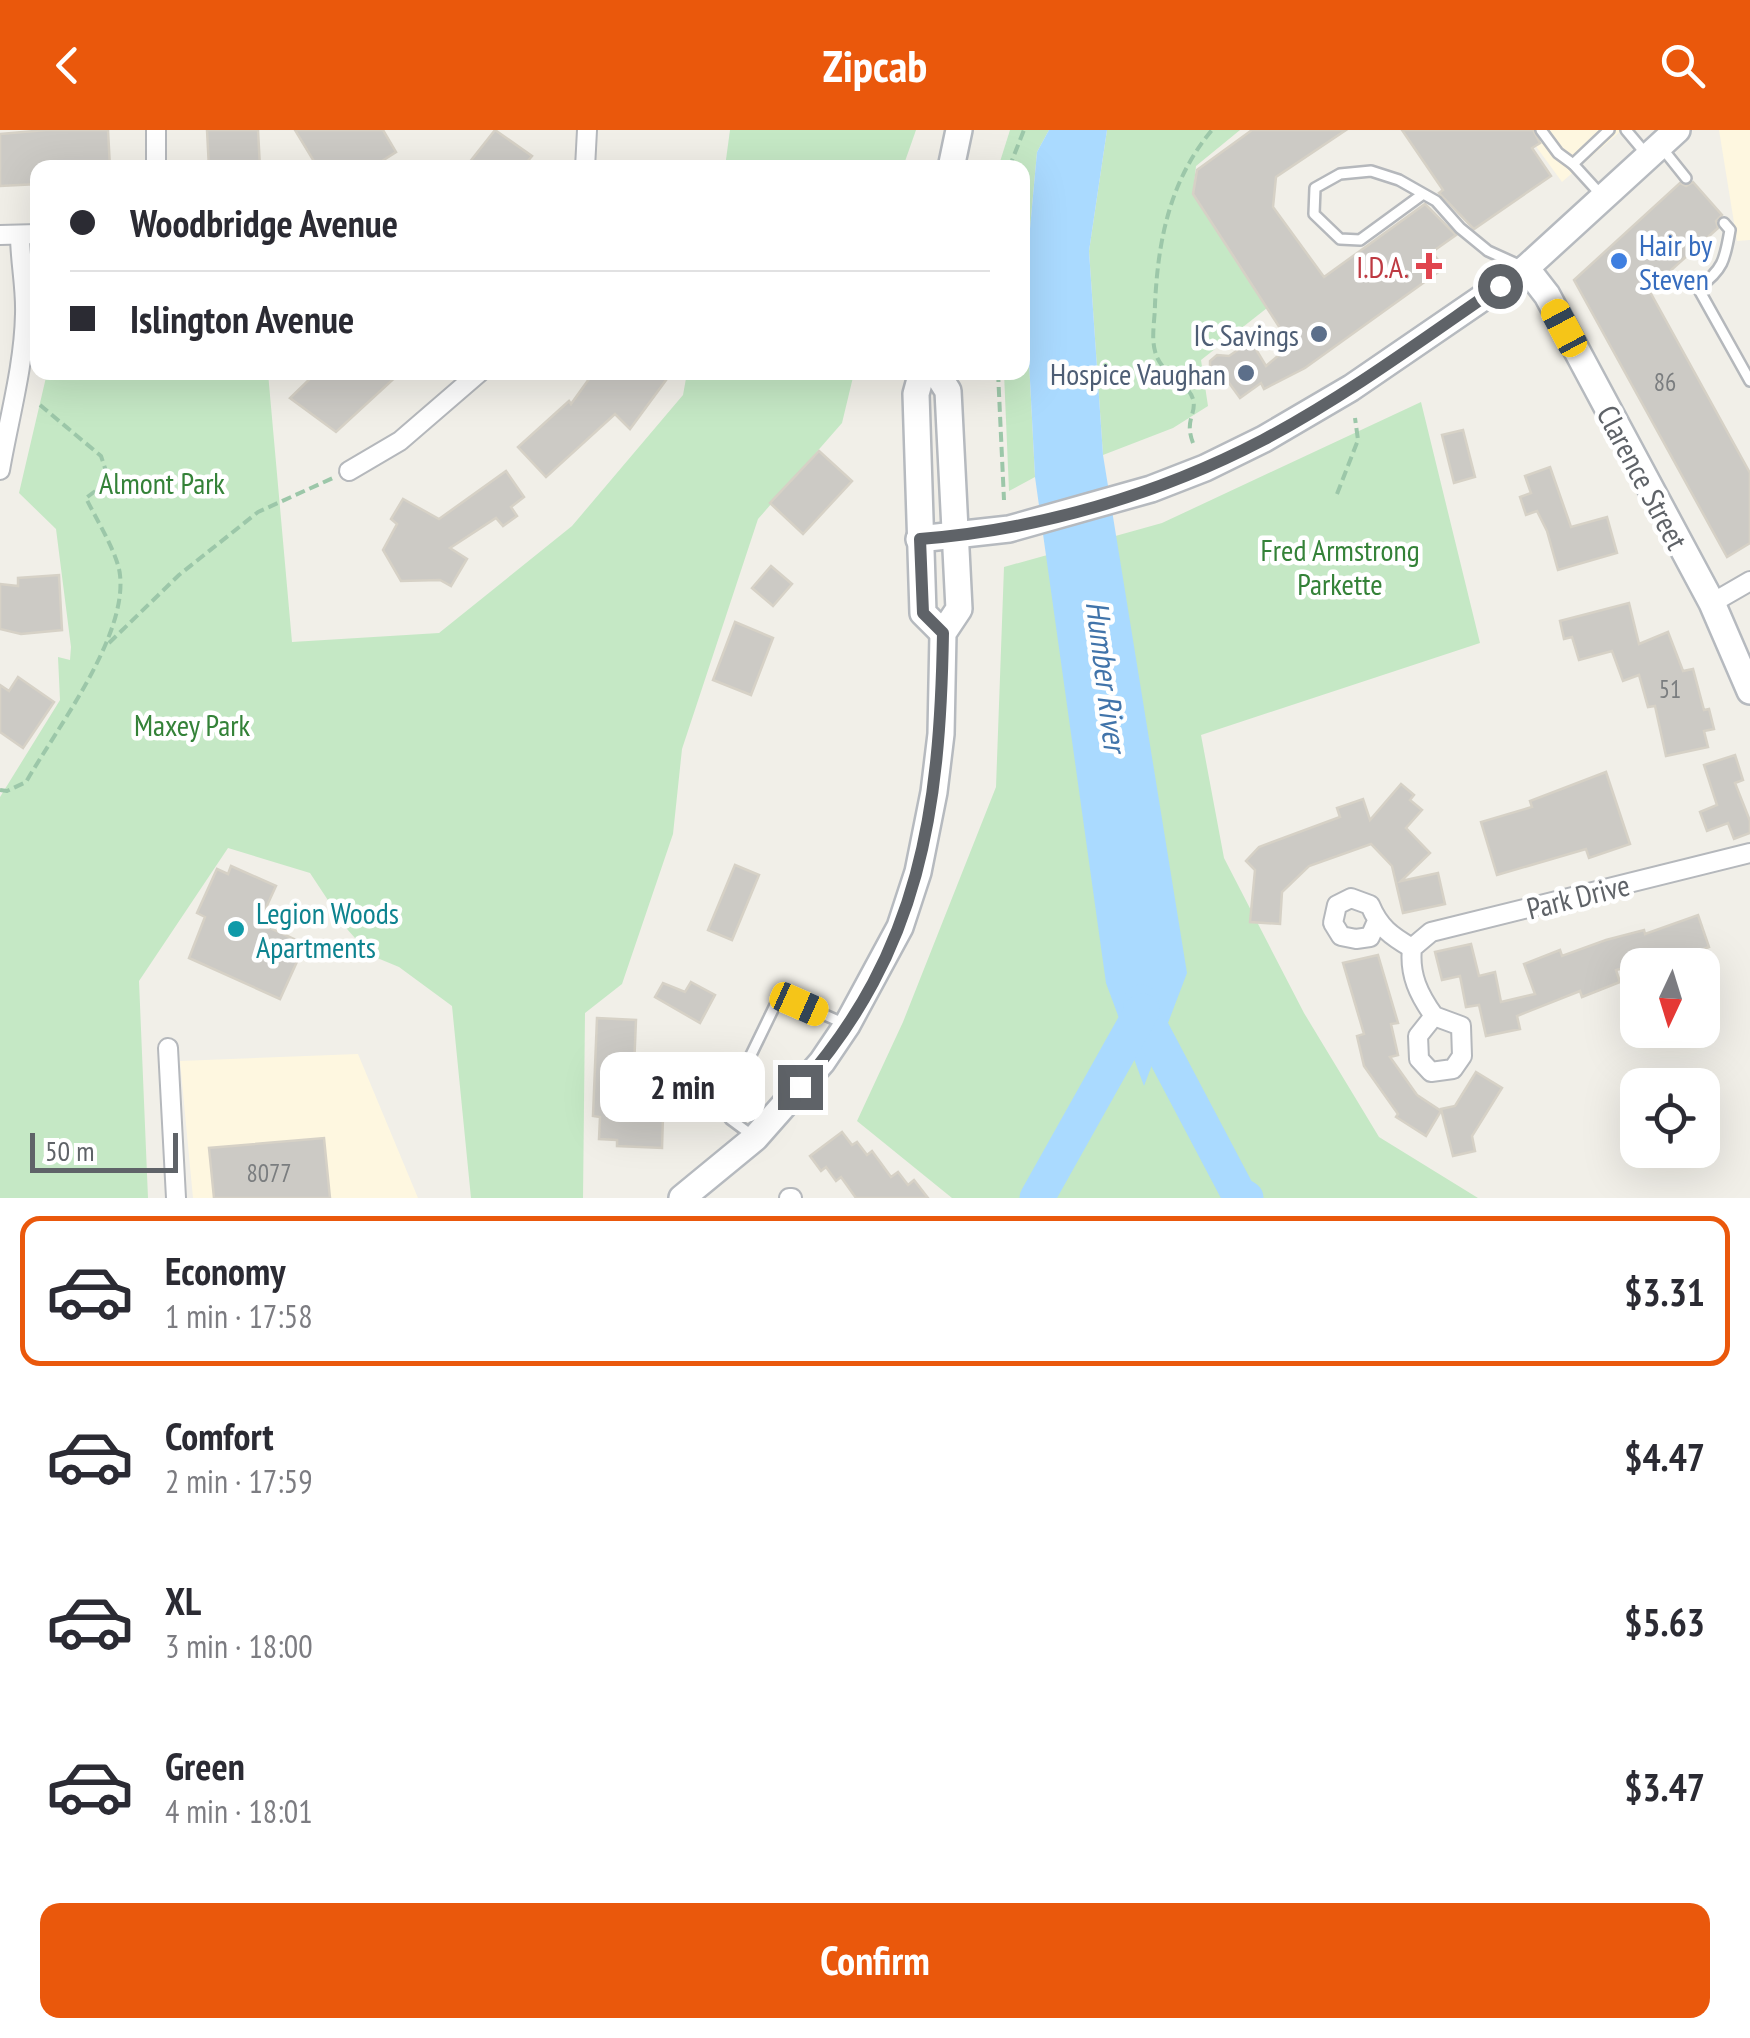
<!DOCTYPE html>
<meta charset="utf-8">
<style>
body{margin:0;font-family:"PT Sans Narrow",sans-serif;background:#f7f7f7;color:#2b2b33;height:100vh;display:flex;flex-direction:column;font-size:38px;white-space:nowrap}
*{box-sizing:border-box;margin:0}
p{font-size:32px;color:#7c7c81}
.icon{flex:none;width:55px;height:55px;fill:none;stroke:currentColor;stroke-width:2;stroke-linecap:round;stroke-linejoin:round}
.map{position:relative;height:1068px;overflow:hidden}
.drawer{display:flex;flex-direction:column;background:#fff;flex:1}
.drawer>*{flex:none}
.hud{position:absolute;left:30px;top:30px;width:1000px;height:220px;border-radius:20px;box-shadow:0 10px 40px #0002;display:grid;align-content:center;height:220px;padding:0 40px;background:#fff}
.needle{width:65px;rotate:184deg}
.controls{position:absolute;left:1620px;top:818px;display:grid;gap:20px}
.controls a{display:grid;place-items:center;width:100px;height:100px;border-radius:20px;background:#fff;box-shadow:0 10px 40px #0002;font-size:50px}
.scale{position:absolute;left:30px;bottom:25px;width:148px;box-sizing:border-box;padding-left:10px;border:5px solid #5f6368;border-top:0;font-size:28px;line-height:35px;white-space:nowrap;color:#5f6368;-webkit-text-stroke:8px #fff;paint-order:stroke}
.end{position:absolute;width:45px;height:45px;margin:-22px;border:12px solid #5f6368;background:#fff;box-shadow:0 0 0 5px #fff}
.from{border-radius:50%}
.bubble{position:absolute;height:70px;border-radius:20px;background:#fff;box-shadow:0 10px 40px #0002;font-size:32px;font-weight:600;line-height:70px;text-align:center}
.car{position:absolute;width:30px;height:60px;margin:-30px -15px;border-radius:12px;box-shadow:0 0 8px 2px #0007;background:linear-gradient(#f5c518 24%,#345 0 40%,#f5c518 0 76%,#345 0 86%,#f5c518 0)}
.hud b{display:flex;align-items:center;gap:35px;height:95px;font-size:38px}
.hud b+b{border-top:2px solid #e1e1e2}
.hud i{width:25px;height:25px;background:#2b2b33}
ul{padding:18px 0 0;list-style:none}
li{display:flex;align-items:center;gap:30px;height:150px;margin:0 20px 15px;padding:0 20px;border:5px solid transparent;border-radius:20px}
li div{flex:1}
li b{display:block;font-size:38px}
li em{font-style:normal;font-weight:600}
li.active{border-color:#ea580c}
li>.icon{width:90px;height:90px;stroke-width:1.5}
.primary-button{display:flex;gap:20px;margin-top:auto;padding:20px 40px}
.primary-button a{flex:1;height:115px;border-radius:20px;background:#ea580c;color:#fff;font-size:40px;font-weight:600;line-height:115px;text-align:center}
header{display:flex;justify-content:space-between;align-items:center;height:130px;padding:0 40px;background:#ea580c;color:#fff;font-size:45px;font-weight:600}
.map>svg:first-child{display:block}
.commercial{fill:#fef7e0}
.green{fill:#c5e8c5}
.water{fill:#aadaff}
.lines{fill:none;stroke-linecap:round;stroke-linejoin:round}
.river{stroke:#aadaff;stroke-width:35}
.building{fill:#cccac5;stroke:#d6d1c6;stroke-width:2.5}
.lane-casing{stroke:#b5b8bc;stroke-width:14}
.street-casing{stroke:#b5b8bc;stroke-width:22}
.secondary-casing{stroke:#b6babf;stroke-width:30}
.path{stroke:#9cc7a9;stroke-width:4;stroke-dasharray:10 5;stroke-linecap:butt}
.lane{stroke:#fff;stroke-width:9}
.street{stroke:#fff;stroke-width:18}
.secondary{stroke:#fff;stroke-width:25}
.route{stroke:#5f6368;stroke-width:12}
.shop-dot{fill:#3f7fe0;stroke:#fff;stroke-width:4}
.health-dot{fill:#e0444e;stroke:#fff;stroke-width:4}
.service-dot{fill:#5c6f8a;stroke:#fff;stroke-width:4}
.culture-dot{fill:#0f9aa8;stroke:#fff;stroke-width:4}
.labels{text-anchor:middle;dominant-baseline:central;stroke-width:9;stroke-linejoin:round;paint-order:stroke}
.number-label{font-size:25px;fill:#7a7d7f}
.shop-label{font-size:30px;fill:#366cbe;stroke:#fff;text-anchor:start}
.health-label{font-size:30px;fill:#be3a42;stroke:#fff;text-anchor:end}
.service-label{font-size:30px;fill:#4e5e75;stroke:#fff;text-anchor:end}
.street-label{font-size:30px;fill:#5f6368;stroke:#fff}
.park-label{font-size:30px;fill:#348238;stroke:#fff}
.culture-label{font-size:30px;fill:#0d838f;stroke:#fff;text-anchor:start}
.water-label{font-size:32px;font-style:italic;fill:#4174aa;stroke:#fff}
</style>
<header><svg class="icon" aria-label="back" viewBox="0 0 24 24"><path d="M15 5l-7 7 7 7"/></svg>Zipcab<svg class="icon" aria-label="search" viewBox="0 0 24 24"><circle cx="10" cy="10" r="6"/><path d="M15 15l6 6"/></svg></header>
<div class="map">
<svg width="1750" height="1068" viewBox="0 0 1750 1068">
<rect width="100%" height="100%" fill="#f1efe8"/>
<g class="commercial">
<path d="M1524 0H1622L1562 52Z"/>
<path d="M1719 0H1750V110L1737 111Z"/>
<path d="M358 924 418 1068H193L180 931Z"/>
</g>
<g class="green">
<path d="M730 0H916L903 37H725Z"/>
<path d="M1010 0H1049L1037 22 1025 154 1035 347 1009 361 1004 243 1022 242V38H998Z"/>
<path d="M1107 0H1240L1196 36 1193 64 1267 178 1201 230 1208 276 1173 298 1103 325 1089 121Z"/>
<path d="M47 243H268L292 512 439 503 572 396 683 265 687 243H854L842 293 758 389 682 619 673 704 622 854 585 883 583 1068H471L452 876 399 837 370 825 347 799 310 743 228 718 139 851 148 1068H0V667L60 570 58 527 70 530 71 517 56 399 19 363Z"/>
<path d="M1421 272 1480 513 1201 605 1224 728 1304 883 1379 1007 1478 1068H952L857 991 903 892 996 657 1004 437 1162 393Z"/>
</g>
<path class="water" d="M1049 0H1107L1089 121 1103 325 1187 843 1144 956 1106 853 1035 347 1025 154 1037 22Z"/>
<g class="lines">
<g class="river">
<path d="M1141 872 1142 881 1238 1063 1246 1068"/>
<path d="M1037 1068 1142 881"/>
</g>
</g>
<g class="building">
<path d="M46 0H108L110 38H38V54L0 56V4Z"/>
<path d="M207 0H258L260 38H209Z"/>
<path d="M295 0H383L396 22 371 38H318Z"/>
<path d="M495 0 532 26 522 38H465Z"/>
<path d="M1252 0H1346L1276 47 1273 77 1324 147 1425 74 1456 105 1432 122 1444 138 1305 238 1264 259 1261 253 1240 268 1224 246H1216L1210 239V231L1217 225 1229 226 1251 211 1266 236 1291 215 1193 64 1197 40Z"/>
<path d="M1402 0H1533L1540 13 1532 18 1551 46 1474 99 1439 63 1443 60Z"/>
<path d="M1693 52 1722 85 1716 91 1718 98 1649 160 1750 343V413L1727 427 1574 150 1680 53 1686 56Z"/>
<path d="M317 242H401L336 302 290 268Z"/>
<path d="M594 242H672L630 299 615 284 546 347 518 317 569 271 571 274Z"/>
<path d="M1463 300 1475 347 1454 353 1442 305Z"/>
<path d="M819 321 852 351 803 404 770 373Z"/>
<path d="M1550 337 1571 397 1607 387 1617 423 1558 440 1547 401 1537 381 1526 385 1520 367 1531 363 1525 346Z"/>
<path d="M506 341 524 367 511 377 517 386 503 396 496 388 450 418 467 429 451 456 440 450 401 451 383 420 397 394 391 389 403 369 439 389Z"/>
<path d="M771 436 792 454 773 476 752 458Z"/>
<path d="M59 445 62 500 21 504 0 499V454L18 456V448Z"/>
<path d="M1629 473 1639 514 1668 502 1683 541 1693 539 1704 580 1709 579 1714 599 1704 601 1708 617 1666 626 1655 576 1648 577 1639 545 1623 551 1612 521 1579 530 1572 507 1564 509 1560 491Z"/>
<path d="M735 492 773 508 751 565 713 550Z"/>
<path d="M18 547 54 572 23 618 0 602V555L9 561Z"/>
<path d="M1735 625 1743 650 1735 653 1750 691V703L1734 709 1728 693 1707 701 1700 682 1717 675 1704 635Z"/>
<path d="M1606 642 1630 714 1589 728 1586 719 1497 745 1481 692 1532 677 1530 671Z"/>
<path d="M1401 654 1414 665 1410 670 1422 680 1406 698 1430 723 1401 751 1438 743 1445 774 1403 783 1392 736 1371 714 1309 736 1282 762 1280 794 1250 792 1255 740 1246 731 1259 717 1340 687 1337 678 1363 669 1370 690Z"/>
<path d="M735 735 759 745 732 810 708 800Z"/>
<path d="M231 736 276 756 259 793 305 814 280 869 189 828 205 787 197 783 217 739 228 744Z"/>
<path d="M1698 785 1709 817 1672 831 1670 826 1616 840 1620 852 1582 867 1580 861 1517 886 1520 899 1486 906 1479 875 1466 877 1460 846 1442 850 1435 822 1471 814 1479 846 1495 842 1501 872 1535 864 1524 834 1560 820 1562 826 1606 810 1644 800 1645 804Z"/>
<path d="M1378 825 1398 893 1391 894 1398 925 1390 927 1417 965 1441 981 1426 1006 1396 987 1398 984 1364 936 1357 906 1364 904 1343 833Z"/>
<path d="M691 852 715 865 700 893 655 867 663 853 685 862Z"/>
<path d="M597 888 636 890 632 985 663 986 662 1018 617 1016V1010L599 1009 600 987 593 986Z"/>
<path d="M1476 942 1502 958 1472 1006 1475 1021 1453 1026 1441 979 1455 976Z"/>
<path d="M842 1002 852 1015 857 1012 867 1025 872 1021 891 1047 898 1042 908 1055 914 1050 928 1068H856L841 1047 836 1051 826 1037 821 1041 810 1026Z"/>
<path d="M324 1008 330 1068H214L209 1018Z"/>
</g>
<g class="lines">
<defs>
<g id="lane">
<path d="M1541 0 1558 23 1573 34"/>
<path d="M1626 0 1647 25"/>
<path d="M1662 18 1686 48"/>
<path d="M1423 64 1360 110 1340 109 1314 84 1315 58 1340 44 1371 41 1399 50 1436 71 1460 98 1488 121 1519 135"/>
<path d="M1603 67 1573 34 1609 0"/>
<path d="M1724 93 1730 100C1725 130 1723 140 1698 158L1750 251"/>
<path d="M753 1006 730 989 733 962 780 865 845 894"/>
</g>
<g id="street">
<path d="M156 0V38"/>
<path d="M585 38 587 0"/>
<path d="M0 105 38 104"/>
<path d="M0 340C9 288 24 236 25 184 26 158 20 131 20 105"/>
<path d="M349 341 400 311 480 242"/>
<path d="M1712 473 1750 451"/>
<path d="M1377 791 1370 807 1356 809 1341 806 1333 793 1337 775 1351 768 1370 775C1379 797 1391 806 1412 818"/>
<path d="M1434 886 1461 896 1462 926 1453 939 1431 942 1419 929 1418 906 1434 886C1419 865 1409 845 1412 818L1431 802 1750 723"/>
<path d="M168 918 176 1068"/>
<path d="M789 1068H792"/>
</g>
<g id="secondary">
<path d="M951 38 959 0"/>
<path d="M1526 138 1547 165 1712 473 1750 561"/>
<path d="M922 242 916 264 923 483 943 503"/>
<path d="M919 409 1009 399 1151 359 1205 338 1264 309 1351 258 1526 138 1677 0"/>
<path d="M682 1068 755 1008 822 932 847 895 900 797 918 742 934 662 941 604 943 503 959 479 948 261 936 242"/>
</g>
</defs>
<use href="#lane" class="lane-casing"/>
<use href="#street" class="street-casing"/>
<use href="#secondary" class="secondary-casing"/>
<g class="path">
<path d="M1009 38 1024 0"/>
<path d="M998 242 1004 370"/>
<path d="M1193 313C1184 289 1197 285 1193 269 1188 252 1160 244 1155 221 1151 207 1155 189 1155 174 1158 110 1170 50 1212 0"/>
<path d="M1337 364 1358 310 1355 288"/>
<path d="M109 513 179 445 258 382 333 348"/>
<path d="M0 660 7 661 26 652C57 598 127 507 120 445 118 424 96 389 86 368L102 356 107 344 101 326 40 275"/>
</g>
<use href="#lane" class="lane"/>
<use href="#street" class="street"/>
<use href="#secondary" class="secondary"/>
</g>
<g class="lines">
<path class="route" d="M800 957C921 820 940 679 943 503L923 483 920 409C1037 400 1158 365 1263 310 1346 266 1423 209 1500 156"/>
</g>
<circle class="shop-dot" cx="1619" cy="131" r="10"/>
<path class="health-dot" d="M1424 121h10v10h10v10h-10v10h-10v-10h-10v-10h10z"/>
<g class="service-dot">
<circle cx="1319" cy="204" r="10"/>
<circle cx="1246" cy="243" r="10"/>
</g>
<circle class="culture-dot" cx="236" cy="799" r="10"/>
<g class="labels">
<g class="number-label">
<text x="1665" y="252">86</text>
<text x="1670" y="559">51</text>
<text x="269" y="1043">8077</text>
</g>
<g class="shop-label">
<text x="1639" y="114">Hair by<tspan x="1639" dy="34">Steven</tspan></text>
</g>
<g class="health-label">
<text x="1409" y="136">I.D.A.</text>
</g>
<g class="service-label">
<text x="1299" y="204">IC Savings</text>
<text x="1226" y="243">Hospice Vaughan</text>
</g>
<g class="street-label">
<text transform="translate(1643 347) rotate(62)">Clarence Street</text>
<text transform="translate(1578 766) rotate(-14)">Park Drive</text>
</g>
<g class="park-label">
<text x="162" y="352">Almont Park</text>
<text x="1340" y="419">Fred Armstrong<tspan x="1340" dy="34">Parkette</tspan></text>
<text x="192" y="594">Maxey Park</text>
</g>
<g class="culture-label">
<text x="256" y="782">Legion Woods<tspan x="256" dy="34">Apartments</tspan></text>
</g>
<g class="water-label">
<text transform="translate(1107 546) rotate(83)">Humber River</text>
</g>
</g>
</svg>
<div class="controls">
<a><svg class="needle" viewBox="-14 -14 28 28"><path d="M0-13l5 13h-10z" fill="#e53935"/><path d="M0 13l5-13h-10z" fill="#7c7c81"/></svg></a>
<a><svg class="icon" aria-label="locate" viewBox="0 0 24 24"><circle cx="12" cy="12" r="6"/><path d="M12 2v4M12 18v4M2 12h4M18 12h4"/></svg></a>
</div>
<div class="scale">50 m</div>
<i class="end from" style="left:1500px;top:156px"></i>
<i class="end" style="left:800px;top:957px"></i>
<div class="bubble" style="left:600px;top:922px;width:165px">2 min</div>
<i class="car" style="left:1564px;top:198px;rotate:332deg"></i>
<i class="car" style="left:799px;top:874px;rotate:114deg"></i>
<div class="hud">
<b><i class="from"></i>Woodbridge Avenue</b>
<b><i></i>Islington Avenue</b>
</div>
</div>
<section class="drawer">
<ul>
<li class="active"><svg class="icon" aria-label="car" viewBox="0 0 24 24"><path d="M5 17H2v-5l4-1 3-4h7l3 4 3 1v5h-3M9 17h6M6 11h13"/><circle cx="7" cy="17" r="2"/><circle cx="17" cy="17" r="2"/></svg><div><b>Economy</b><p>1 min · 17:58</p></div><em>$3.31</em></li>
<li><svg class="icon" aria-label="car" viewBox="0 0 24 24"><path d="M5 17H2v-5l4-1 3-4h7l3 4 3 1v5h-3M9 17h6M6 11h13"/><circle cx="7" cy="17" r="2"/><circle cx="17" cy="17" r="2"/></svg><div><b>Comfort</b><p>2 min · 17:59</p></div><em>$4.47</em></li>
<li><svg class="icon" aria-label="car" viewBox="0 0 24 24"><path d="M5 17H2v-5l4-1 3-4h7l3 4 3 1v5h-3M9 17h6M6 11h13"/><circle cx="7" cy="17" r="2"/><circle cx="17" cy="17" r="2"/></svg><div><b>XL</b><p>3 min · 18:00</p></div><em>$5.63</em></li>
<li><svg class="icon" aria-label="car" viewBox="0 0 24 24"><path d="M5 17H2v-5l4-1 3-4h7l3 4 3 1v5h-3M9 17h6M6 11h13"/><circle cx="7" cy="17" r="2"/><circle cx="17" cy="17" r="2"/></svg><div><b>Green</b><p>4 min · 18:01</p></div><em>$3.47</em></li>
</ul>
<div class="primary-button"><a>Confirm</a></div>
</section>
